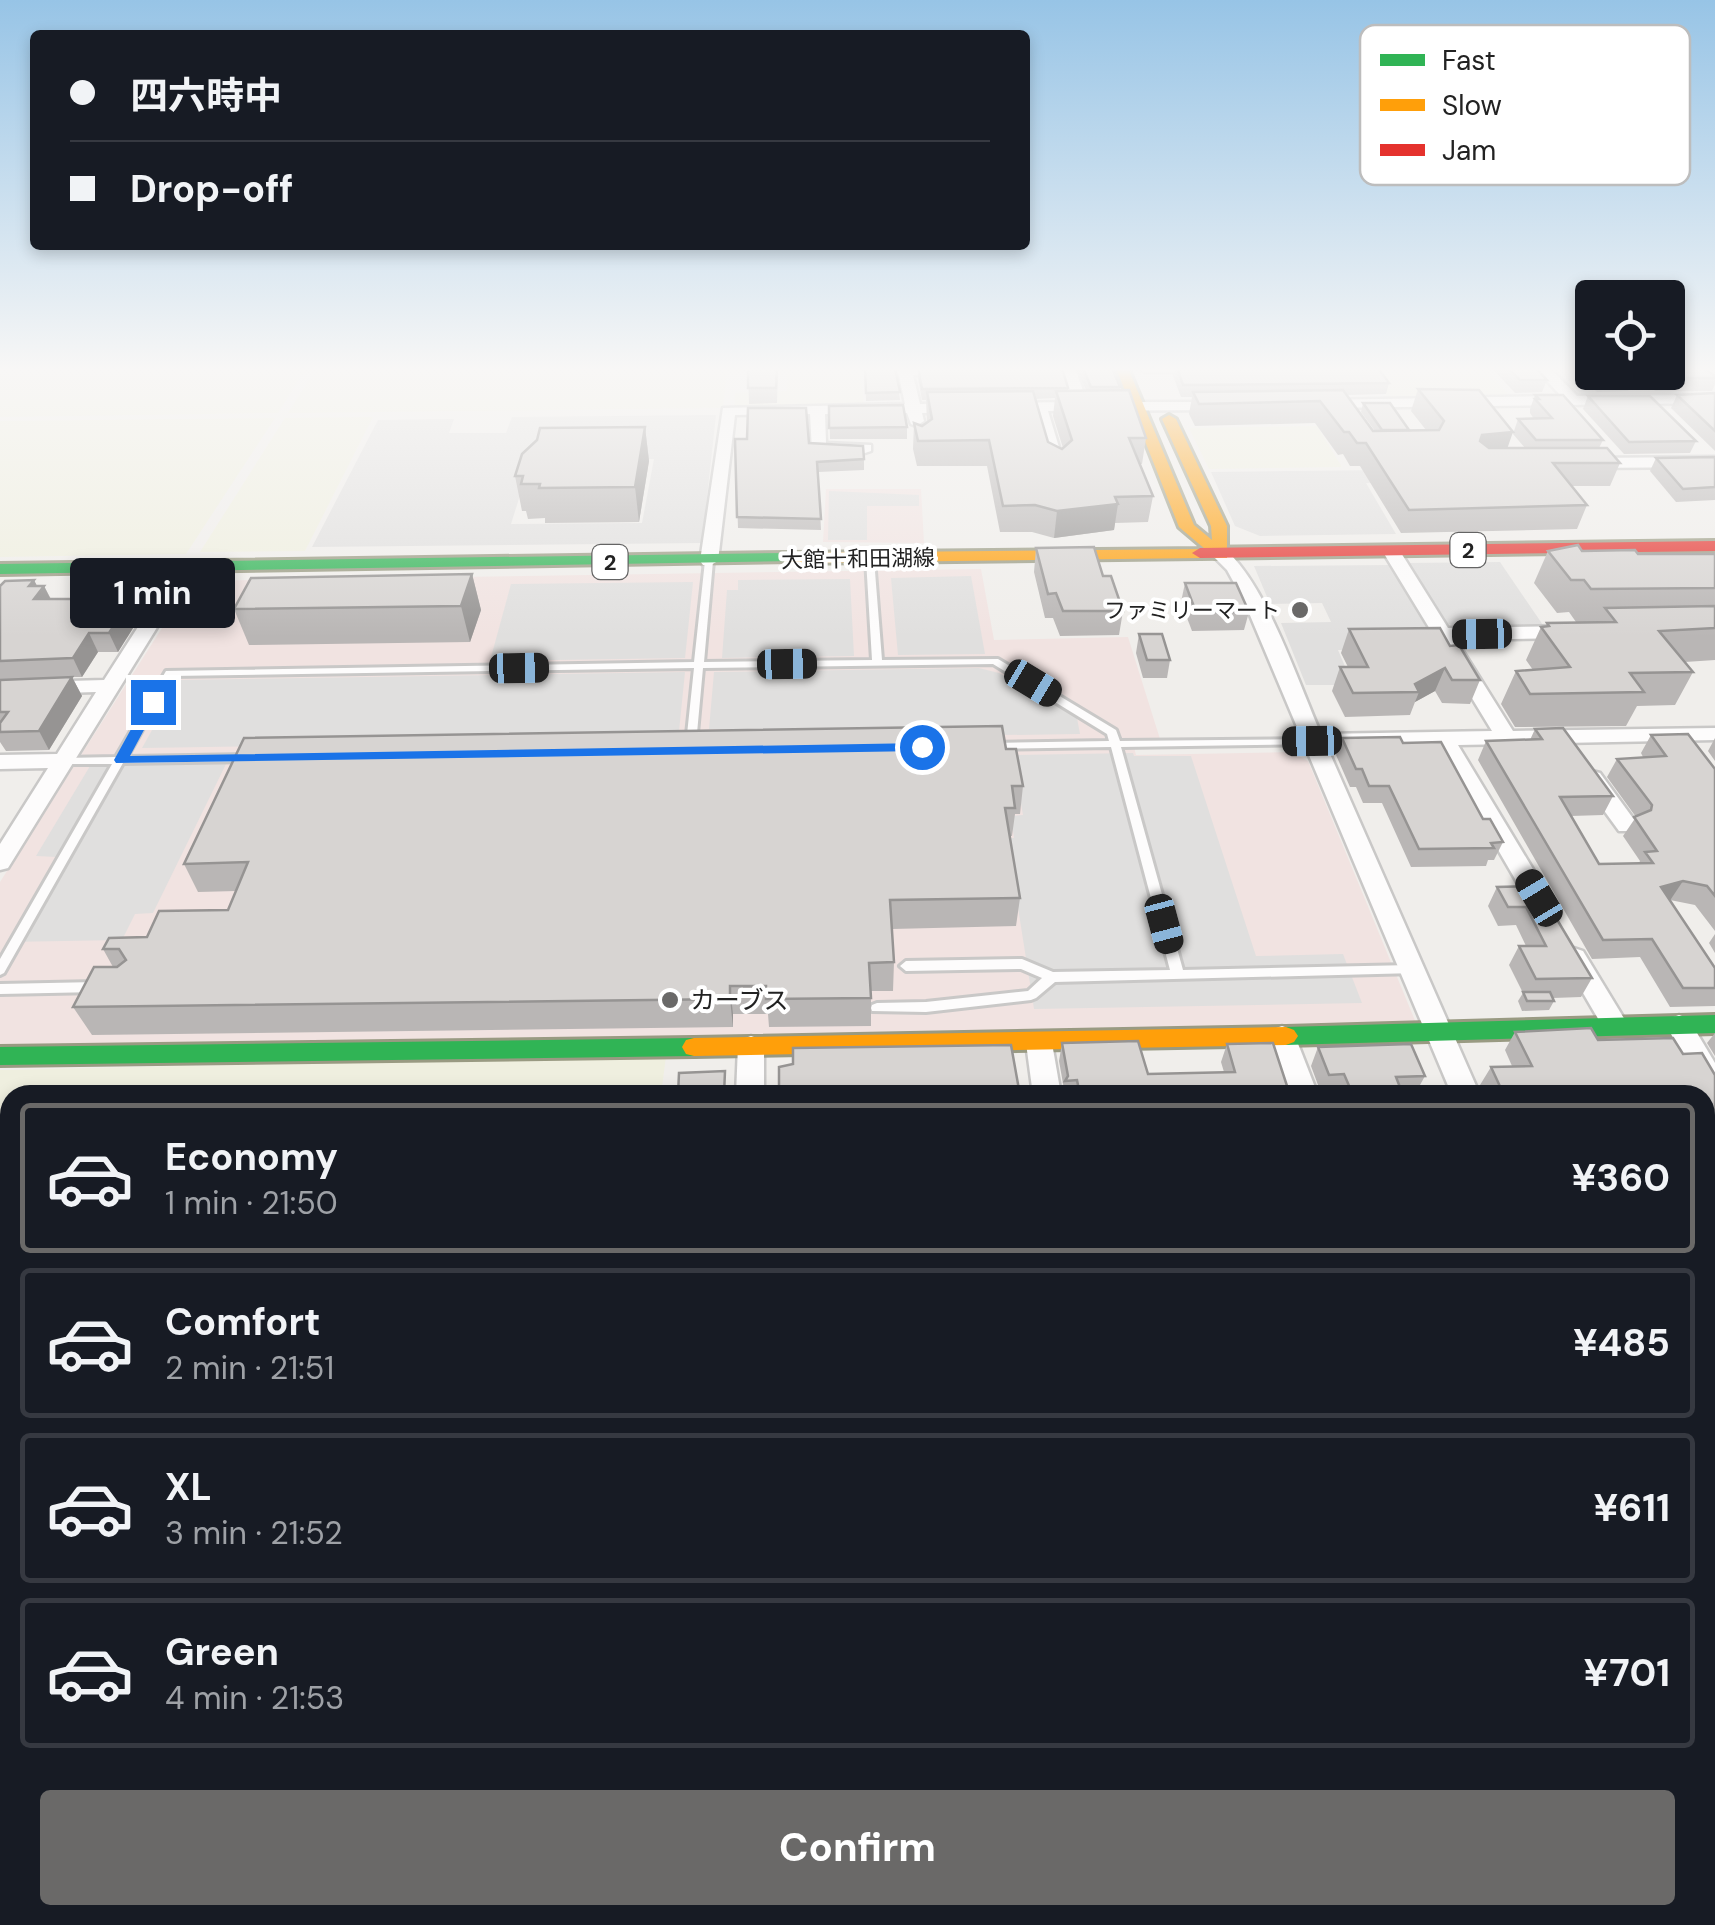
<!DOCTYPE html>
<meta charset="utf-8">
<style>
body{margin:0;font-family:"DM Sans","Noto Sans JP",sans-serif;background:#242831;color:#f1f3f6;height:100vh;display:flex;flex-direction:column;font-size:38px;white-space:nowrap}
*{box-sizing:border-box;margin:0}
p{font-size:32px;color:#9ea1a6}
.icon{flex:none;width:55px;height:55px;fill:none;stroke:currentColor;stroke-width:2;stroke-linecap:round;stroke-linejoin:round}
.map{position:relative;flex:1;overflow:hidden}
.side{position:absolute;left:0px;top:1085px;width:1715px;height:840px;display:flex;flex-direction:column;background:#171b24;border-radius:30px 30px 0 0;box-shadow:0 5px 15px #0003}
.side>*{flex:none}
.top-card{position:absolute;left:30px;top:30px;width:1000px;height:220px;border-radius:10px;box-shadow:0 5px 15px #0003;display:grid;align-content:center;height:220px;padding:0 40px;background:#171b24}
.controls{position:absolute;left:1575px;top:280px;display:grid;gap:20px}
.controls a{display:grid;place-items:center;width:110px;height:110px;border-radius:10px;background:#171b24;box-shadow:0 5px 15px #0003;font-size:50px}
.end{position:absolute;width:45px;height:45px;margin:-22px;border:12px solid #1a73e8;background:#fff;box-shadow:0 0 0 5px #fff}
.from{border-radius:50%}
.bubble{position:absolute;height:70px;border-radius:10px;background:#171b24;box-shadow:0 5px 15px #0003;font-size:32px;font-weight:700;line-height:70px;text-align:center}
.car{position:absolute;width:30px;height:60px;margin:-30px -15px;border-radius:12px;box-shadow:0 0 8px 2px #0007;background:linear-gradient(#222 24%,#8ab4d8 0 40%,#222 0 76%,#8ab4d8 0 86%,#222 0)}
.top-card b{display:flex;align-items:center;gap:35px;height:95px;font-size:38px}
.top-card b+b{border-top:2px solid #363941}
.top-card i{width:25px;height:25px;background:#f1f3f6}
ul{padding:18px 0 0;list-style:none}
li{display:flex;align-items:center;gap:30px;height:150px;margin:0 20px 15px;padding:0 20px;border:5px solid #363941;border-radius:10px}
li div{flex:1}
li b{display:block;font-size:38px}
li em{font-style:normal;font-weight:700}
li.current{border-color:#6a6968}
li>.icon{width:90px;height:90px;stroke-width:1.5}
.primary-button{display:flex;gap:20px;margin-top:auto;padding:20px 40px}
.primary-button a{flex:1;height:115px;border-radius:10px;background:#6a6968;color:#fff;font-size:40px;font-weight:700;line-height:115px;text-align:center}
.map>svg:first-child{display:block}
.commercial{fill:#f1e3e1}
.farmland{fill:#efefdf}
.parking{fill:#e0dfde;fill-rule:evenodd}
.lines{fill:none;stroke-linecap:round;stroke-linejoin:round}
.lane-casing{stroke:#c9c8c7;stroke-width:6}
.street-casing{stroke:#c9c8c7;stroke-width:5}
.fast-casing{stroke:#999a82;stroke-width:6}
.slow-casing{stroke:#999a82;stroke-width:6}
.jam-casing{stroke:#999a82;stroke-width:6}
.lane{fill:#fdfcfc;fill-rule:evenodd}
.street{fill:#fdfcfc;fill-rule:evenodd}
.fast{fill:#30b455;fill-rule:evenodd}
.slow{fill:#ff9f0a;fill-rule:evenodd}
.jam{fill:#e5322d;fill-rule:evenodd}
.wall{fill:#b9b6b5;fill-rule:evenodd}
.shaded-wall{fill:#969493}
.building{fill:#d7d4d2;stroke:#969493;stroke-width:2.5}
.route{fill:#1a73e8}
.poi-dot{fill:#6a6968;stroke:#fff;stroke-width:4}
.labels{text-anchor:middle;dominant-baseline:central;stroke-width:8;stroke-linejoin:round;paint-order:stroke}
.shield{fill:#fff;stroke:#646464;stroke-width:2.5}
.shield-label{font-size:22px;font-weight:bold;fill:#222}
.far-street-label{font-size:22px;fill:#222;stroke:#fff}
.far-poi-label{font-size:22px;fill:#222;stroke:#fff;text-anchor:end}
.poi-label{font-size:25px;fill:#222;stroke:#fff;text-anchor:start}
.key{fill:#fff;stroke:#bdbdbd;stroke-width:2.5}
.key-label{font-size:28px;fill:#222}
</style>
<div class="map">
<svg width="1715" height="1925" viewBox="0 0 1715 1925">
<rect width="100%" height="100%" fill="#f0eeeb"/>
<g class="commercial">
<path d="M826 489H921L924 543 823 542Z"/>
<path d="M981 569 994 640 1128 637 1160 739H1132L1136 755 1292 752 1308 761 1416 1023 0 1051V882L192 581Z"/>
</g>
<g class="farmland">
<path d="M0 368H306L278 413 0 417Z"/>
<path d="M316 368H727L723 408 288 413Z"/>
<path d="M788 368H860L864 407 734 409 735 393 787 391Z"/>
<path d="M1367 368H1485L1512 399 1390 400Z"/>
<path d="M373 417 305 551 200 552 285 418Z"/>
<path d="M275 418 186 554 0 557V421Z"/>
<path d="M1317 426 1342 467 1209 469 1189 428Z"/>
<path d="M666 1056 661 1095H10V1539L0 1540V1070Z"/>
<path d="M0 1563H10V1915H566L565 1925H0Z"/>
<path d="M1705 1899H1715V1925H962L1247 1915H1705Z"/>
</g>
<g class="parking">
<path d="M716 415 702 543 312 547 378 420 454 419 449 433H506L512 417ZM654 459 642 523 511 524 531 460Z"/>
<path d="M1478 469 1459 482 1366 483 1396 534 1260 536 1235 526 1211 472Z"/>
<path d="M829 491 919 495V506H867V540H828Z"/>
<path d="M1500 562 1545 628H1458L1444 622 1407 563Z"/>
<path d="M1390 565 1449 666 1432 650H1338L1353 685H1306L1281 623 1331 622 1322 603 1270 604 1254 566Z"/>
<path d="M971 576 985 654 898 655 891 578Z"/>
<path d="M850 579 854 656 722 658 727 590H738V580Z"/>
<path d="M693 582 685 658 490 661 511 584Z"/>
<path d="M979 668 999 673 1077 718 1080 734 719 739 720 729H709L714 672Z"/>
<path d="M685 672 679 731 669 740 142 748 180 680Z"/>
<path d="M1133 753 1134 756H1191L1256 956 1343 954 1362 1003 1034 1009 1007 838H1014L1011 816 1023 815 1012 755Z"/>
<path d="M226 764 153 913 135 914 122 940 7 942 57 857 36 856 90 766Z"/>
</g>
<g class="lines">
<defs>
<g id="lane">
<path d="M870 556 874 559 882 660 998 659 1116 730 1120 741 1316 739V743L1312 744 1121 747 1183 970 1412 965 1418 970 1416 973 1055 982 1036 998 1031 1000 926 1012 872 1011 871 1008 872 1005 877 1003 926 1002 1028 991 1042 978 1021 969 906 971 900 966 906 961 1022 959 1053 972 1170 970 1111 747 991 749 986 746 991 743 1109 741 1107 734 993 664 703 668 696 744 691 747 686 744 694 668 172 676 127 757 251 755 256 758 251 761 123 763 4 973 0 975V959L112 764H64L59 761 64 758 116 757 166 671 694 662 705 561 709 558 713 561 704 662 872 660 866 559Z"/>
<path d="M97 982 101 984 103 987 101 990 97 992 0 994V984Z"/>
</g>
<g id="street">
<path d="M901 368H954L953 373 948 374 913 375 920 404 956 403 964 408 956 413H922L924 421 916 426 911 424 907 413 825 414 826 443 871 445V451L865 453 812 451 810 414 735 415 718 561 709 566 703 565 700 561 723 408 905 404 898 371Z"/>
<path d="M1075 368 1087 402H1221L1228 406 1221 410 1048 411 1065 467 1051 470 1033 411H1006L999 407 1006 403 1072 402 1063 373H1028L1021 369Z"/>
<path d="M1138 368H1212L1205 372H1145Z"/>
<path d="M1535 368H1550L1577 396 1715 395V403L1321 408 1314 404 1321 400 1561 396Z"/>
<path d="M1715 457V467L1585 468 1577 463 1585 458Z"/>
<path d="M1392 547 1398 548 1448 628 1573 626 1583 632 1573 638 1456 640 1513 731 1715 728V740L1458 745 1560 914 1548 923 1539 920 1437 745 1327 747 1480 1095H1452L1244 601 1227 570 1212 555 1215 551H1227C1268 589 1298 682 1321 734L1492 731 1383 552Z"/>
<path d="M186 561 195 566 8 868 0 870V844L48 768 0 769V755L57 754 96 692 0 695V683L104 680 177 566Z"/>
<path d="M1592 771 1600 773 1635 821 1638 826 1635 831H1619L1584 783 1581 778 1584 773Z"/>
<path d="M1574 948 1583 951 1625 1020 1629 1027 1625 1034H1607L1562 957 1565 951Z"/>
<path d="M1679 1015 1688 1018 1715 1063V1098L1705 1095 1666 1025 1670 1018Z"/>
<path d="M1282 1026 1291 1029 1295 1036 1318 1095H1290L1269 1036 1273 1029Z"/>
<path d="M1039 1033 1048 1036 1052 1043 1061 1095H1033L1026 1043 1030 1036Z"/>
<path d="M751 1036 760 1039 764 1046V1095H736L738 1046 742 1039Z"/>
<path d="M1705 1215 1715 1218V1238L1708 1241Z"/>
<rect x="1705" y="1493" width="10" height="34"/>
<path d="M1705 1622 1715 1627V1683L1705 1679Z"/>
<path d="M1715 1718V1756L1705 1757V1719Z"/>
</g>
<g id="fast">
<path d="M787 553 793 555V561L0 574V564Z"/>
<path d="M1715 1015V1033L1286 1045 1278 1042 1274 1036 1278 1030 1286 1027Z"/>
<path d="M694 1038 702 1040 706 1047 702 1054 694 1056 0 1065V1047Z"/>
</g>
<g id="slow">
<path d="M1116 368H1128L1194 525 1212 540 1211 526 1162 419 1169 415 1176 419 1227 526V558H1215L1207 551 1206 556 1200 558 787 563 779 558 787 553 1205 549 1179 527Z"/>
<path d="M1286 1027 1294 1030 1298 1036 1294 1042 1286 1045 694 1056 686 1054 682 1047 686 1040 694 1038Z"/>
</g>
<path id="jam" d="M1715 541V551L1200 558 1192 553 1200 548Z"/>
</defs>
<use href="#lane" class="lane-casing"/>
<use href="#street" class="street-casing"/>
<use href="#fast" class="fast-casing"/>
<use href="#slow" class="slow-casing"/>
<use href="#jam" class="jam-casing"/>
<use href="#lane" class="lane"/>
<use href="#street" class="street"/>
<use href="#fast" class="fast"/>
<use href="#slow" class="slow"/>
<use href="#jam" class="jam"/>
</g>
<g class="wall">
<path d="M748 368H778L777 403 749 404Z"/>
<path d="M865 368H897L896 370 900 400 866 401Z"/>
<path d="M918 368 1068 388V390H1086L1076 368H1112L1120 387V390L1146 438 1142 464H1140L1153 496 1148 522 1115 523 1114 530 1054 538 1032 532H1000L987 466H917L913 449 914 423 922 426 927 422 926 400H922L918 379ZM1055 398 1053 416 1063 448 1062 449 1048 442 1035 399Z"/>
<path d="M1175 368H1378L1389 383 1386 394 1347 395 1373 431H1375L1361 412 1363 403 1409 430H1426L1411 411 1418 389 1507 448H1525L1513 434 1518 419H1534L1530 413V409L1535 395 1603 440 1599 448 1620 463 1610 486H1572L1587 505 1577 529 1401 533 1360 466H1350L1343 454 1338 455 1315 423 1195 426 1189 414 1192 397H1181L1173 376Z"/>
<path d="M1492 368H1536L1547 380 1542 392 1515 393Z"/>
<path d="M1572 368H1592V372H1627L1634 379 1628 391 1597 392Z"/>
<path d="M1636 372H1668L1715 376V384L1712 391H1655Z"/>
<path d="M1715 393V451L1671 408 1677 395Z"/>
<path d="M1588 396 1696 441 1690 453 1624 454 1583 409Z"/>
<path d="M829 406 907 427V439H830Z"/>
<path d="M645 427 649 461 639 522 545 523V518L528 519 526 511H522L515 476Z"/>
<path d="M735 439 809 443 864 459V470L818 472 821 530 738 528Z"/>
<path d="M1715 457V500L1676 502 1650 471 1656 458Z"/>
<path d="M1036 548 1103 576 1123 611 1119 635 1060 636 1053 618H1045L1034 572Z"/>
<path d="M1548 551 1638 554H1715V660L1685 662 1693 672 1675 705 1637 706 1626 726 1515 727 1501 704 1516 671 1533 670 1526 660 1541 627H1545L1547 623 1576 622 1569 612 1557 613 1534 583Z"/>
<path d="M472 574 481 610 470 642 249 645 234 609Z"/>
<path d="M147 575 155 593 118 652H98L82 677H72L82 696 49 750 6 751 0 742V586L34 580 37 586H44L51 599H86Z"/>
<path d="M1185 583 1249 612 1244 630 1192 631 1181 602Z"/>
<path d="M1349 629 1450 646 1480 680 1470 704 1442 703 1435 691 1415 702 1410 715 1345 717 1332 691 1340 667H1348L1341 653Z"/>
<path d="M1139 634 1170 660 1167 678H1143L1136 653Z"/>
<path d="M1535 729 1613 796 1603 815 1571 816 1599 864 1639 863 1640 861 1623 836 1636 817 1607 777 1617 759 1643 757 1641 753 1651 735 1715 769V931L1695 905 1670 900 1715 968V1006L1670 1007 1640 957 1592 959 1478 760 1486 741 1530 740Z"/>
<path d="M1342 738 1403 743 1483 819 1503 842 1494 860H1488L1486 866 1411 867 1382 803H1363L1356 787H1350L1336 755Z"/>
<path d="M1715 738V761L1708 751Z"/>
<path d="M1006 749 1023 786 1020 814H1015L1012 836H1010L1020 898 1016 926 892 929 894 962 893 991H871V1026L769 1027 768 1014H733V1027L92 1035 73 1007 113 967 103 949 147 937 228 910 236 891 198 892 184 864Z"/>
<path d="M1537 886 1592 978 1581 997 1553 998 1554 1001 1549 1010 1522 1011 1518 1001 1523 993 1509 965 1519 946H1526L1516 925 1498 926 1488 906 1497 887Z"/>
<path d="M1715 934V953L1709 943Z"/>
<path d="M1515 1032 1598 1040 1683 1054 1715 1075V1215L1705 1211V1095H1485L1480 1085 1491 1067 1512 1066 1505 1050Z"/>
<path d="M1715 1033V1056L1707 1043Z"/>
<path d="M1062 1043 1148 1074 1224 1072 1221 1062 1227 1044 1290 1095H1063L1064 1089 1059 1061Z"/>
<path d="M1318 1047 1425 1076 1415 1094 1338 1095 1336 1093H1321L1311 1066Z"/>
<rect x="1705" y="1241" width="10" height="223"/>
<path d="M1715 1556V1604L1705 1582V1563Z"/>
<path d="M1705 1749H1715V1868L1705 1869Z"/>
</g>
<g class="shaded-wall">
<path d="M645 427 649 461 639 522 635 487Z"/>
<path d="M1513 432 1505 455 1474 458 1482 435Z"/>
<path d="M1118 504 1114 530 1054 538 1057 511Z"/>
<path d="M472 574 481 610 470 642 461 606Z"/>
<path d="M147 575 155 593 118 652 109 633Z"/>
<path d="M34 580 40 592 44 586 53 604 44 618 29 586Z"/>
<path d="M89 633 98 652 82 677 73 658Z"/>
<path d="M1445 668 1435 691 1415 702 1419 692 1415 684Z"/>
<path d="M72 677 82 696 49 750 39 731Z"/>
<path d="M1683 881 1671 899 1650 906 1661 887Z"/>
<path d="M730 986 733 1014V1027L730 999Z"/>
</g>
<g class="building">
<path d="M748 368H777L776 388H748Z"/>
<path d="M865 368H895L900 392 866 393Z"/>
<path d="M918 368H1062L1068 388 922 389Z"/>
<path d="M1083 368H1112L1120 387H1091Z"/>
<path d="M1177 368H1378L1389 383 1183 385Z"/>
<path d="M1508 368H1536L1547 380H1520Z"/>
<path d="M1668 368H1703L1715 376V378H1660L1654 372H1668Z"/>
<path d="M1595 372H1627L1634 379H1602Z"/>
<path d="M1418 389 1479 390 1513 432 1482 435 1480 441 1489 448H1607L1620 463H1553L1587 505 1409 510 1366 443H1357L1349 432H1344L1320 401 1199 404 1193 392 1343 390 1373 431 1439 430 1444 421Z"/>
<path d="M1129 390 1146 438H1129L1153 496 1115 497 1118 504 1057 511 1035 505 1003 506 989 440 918 441 914 423 922 426 932 419 927 392 1033 391 1048 442 1062 449 1072 440 1056 391Z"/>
<path d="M1715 393V431L1677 395Z"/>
<path d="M1535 395H1563L1603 440H1536L1518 419 1552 418 1535 399H1539Z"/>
<path d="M1588 396H1650L1696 441 1629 442Z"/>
<path d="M1363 403H1390L1409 430H1382Z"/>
<path d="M903 405 907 427 829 428V406Z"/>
<path d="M748 408H806L809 443 863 446 864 459 817 462 821 519 737 517 735 439H747Z"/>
<path d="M645 427 635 487 539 488 540 484H521L523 476H515L522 454 537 440 540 428Z"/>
<path d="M1715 457V487L1683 489 1656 458Z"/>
<path d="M1578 545 1582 551 1635 550 1638 554H1715V588L1591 589 1584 580H1571L1548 551Z"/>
<path d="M1094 547 1103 576H1111L1123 611H1063L1056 593 1048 594 1036 548Z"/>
<path d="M472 574 461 606 234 609 251 578Z"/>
<path d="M103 575H147L109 633H89L73 658 0 661V586L5 581 34 580 29 586H44L34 599H86Z"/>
<path d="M1185 583H1236L1249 612H1196Z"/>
<path d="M1715 606V628L1659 631 1693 672 1630 673 1644 692 1530 694 1516 671 1570 667 1541 627 1549 626 1547 623 1616 622 1605 608Z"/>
<path d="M1440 628 1450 646 1459 645 1480 680H1452L1445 668 1415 684 1419 692 1353 693 1340 667H1368L1349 629Z"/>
<path d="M1139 634H1162L1170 660H1147Z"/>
<path d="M72 677 39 731 0 732V723L8 712H0V680Z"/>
<path d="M1002 726 1006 749H1016L1023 786H1012L1015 808H1005L1020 898 890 900 894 962 869 963 871 998 766 999V986H730V999L73 1007 94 967H117L126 960 119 949H103L109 938 147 937 159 911 228 910 248 862 184 864 244 738Z"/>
<path d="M1563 728 1613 796 1560 797 1599 864 1653 863 1645 852 1657 851 1634 817 1651 810 1652 805 1617 759 1666 756 1651 735 1688 734 1715 769V896L1707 886 1683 881 1661 887 1715 968V988H1683L1652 939 1603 940 1486 741 1542 739 1535 729Z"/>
<path d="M1400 737 1403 743 1441 742 1483 819H1490L1503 842 1491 843 1494 848 1419 849 1389 786H1369L1362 769H1356L1342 738Z"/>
<path d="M1537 886 1592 978 1536 979 1519 946H1546L1526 907H1508L1497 887Z"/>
<path d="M1523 992H1550L1554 1001H1527Z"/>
<path d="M1591 1028 1598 1040 1673 1038 1683 1054 1702 1053 1715 1075V1194L1705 1195V1095H1504L1491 1067 1532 1066 1515 1032Z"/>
<path d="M1138 1041 1148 1074 1235 1072 1227 1044 1273 1043 1290 1095H1080L1077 1080 1065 1081 1068 1076 1062 1043Z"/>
<path d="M1411 1044 1425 1076 1396 1077 1403 1095H1353L1344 1074 1329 1075 1318 1047Z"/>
<path d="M1011 1045 1020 1095H779V1067L793 1064V1048Z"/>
<path d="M725 1071 724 1095H678L679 1073Z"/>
<rect x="1705" y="1241" width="10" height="208"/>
<rect x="1705" y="1749" width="10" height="113"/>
</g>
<linearGradient id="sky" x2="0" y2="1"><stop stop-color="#97c4e6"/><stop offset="0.58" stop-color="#f8f7f6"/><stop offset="1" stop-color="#f8f7f6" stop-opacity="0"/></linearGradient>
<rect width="1715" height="637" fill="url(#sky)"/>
<path class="route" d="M153 698 159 702 130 756 922 743 929 747 922 751 116 763 114 760 146 702Z"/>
<g class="poi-dot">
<circle cx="1300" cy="610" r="10"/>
<circle cx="670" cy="1000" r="10"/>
</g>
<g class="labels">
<g class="shield">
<rect x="1450.5" y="533" width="35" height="34" rx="8"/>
<rect x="592.5" y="545" width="35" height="34" rx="8"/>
</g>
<g class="shield-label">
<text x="1468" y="550">2</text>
<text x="610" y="562">2</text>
</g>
<g class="far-street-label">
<text transform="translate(858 559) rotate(-1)">大館十和田湖線</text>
</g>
<g class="far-poi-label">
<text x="1280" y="610">ファミリーマート</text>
</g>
<g class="poi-label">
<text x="690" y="1000">カーブス</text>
</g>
</g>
<rect x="1360" y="25" width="330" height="160" rx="15" class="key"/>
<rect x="1380" y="54" width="45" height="12" fill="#30b455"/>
<rect x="1380" y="99" width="45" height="12" fill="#ff9f0a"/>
<rect x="1380" y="144" width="45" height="12" fill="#e5322d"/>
<g class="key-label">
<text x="1442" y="70">Fast</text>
<text x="1442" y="115">Slow</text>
<text x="1442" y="160">Jam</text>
</g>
</svg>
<div class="controls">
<a><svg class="icon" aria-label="locate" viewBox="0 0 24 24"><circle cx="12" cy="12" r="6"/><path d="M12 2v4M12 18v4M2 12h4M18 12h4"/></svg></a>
</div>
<i class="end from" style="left:922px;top:747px"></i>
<i class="end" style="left:153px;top:702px"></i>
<div class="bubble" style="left:70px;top:558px;width:165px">1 min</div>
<i class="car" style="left:1482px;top:634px;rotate:269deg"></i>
<i class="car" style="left:787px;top:664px;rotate:89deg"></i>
<i class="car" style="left:519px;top:668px;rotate:89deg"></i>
<i class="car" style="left:1033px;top:683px;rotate:121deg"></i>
<i class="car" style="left:1312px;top:741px;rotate:269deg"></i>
<i class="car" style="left:1539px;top:898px;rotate:329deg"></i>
<i class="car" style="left:1164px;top:924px;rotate:165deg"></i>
<div class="top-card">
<b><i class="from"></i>四六時中</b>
<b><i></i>Drop-off</b>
</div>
<section class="side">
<ul>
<li class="current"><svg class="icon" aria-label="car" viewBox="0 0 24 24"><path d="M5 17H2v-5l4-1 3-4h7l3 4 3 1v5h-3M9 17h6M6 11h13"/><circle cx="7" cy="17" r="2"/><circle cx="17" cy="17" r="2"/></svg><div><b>Economy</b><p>1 min · 21:50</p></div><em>¥360</em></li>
<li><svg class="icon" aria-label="car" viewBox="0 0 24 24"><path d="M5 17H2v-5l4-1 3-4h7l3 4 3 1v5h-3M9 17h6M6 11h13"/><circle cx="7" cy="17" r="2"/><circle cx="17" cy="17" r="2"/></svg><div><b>Comfort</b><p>2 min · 21:51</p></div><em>¥485</em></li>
<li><svg class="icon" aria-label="car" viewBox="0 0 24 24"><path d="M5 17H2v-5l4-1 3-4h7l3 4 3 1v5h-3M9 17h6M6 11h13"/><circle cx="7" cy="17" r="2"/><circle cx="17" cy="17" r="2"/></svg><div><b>XL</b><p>3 min · 21:52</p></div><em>¥611</em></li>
<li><svg class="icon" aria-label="car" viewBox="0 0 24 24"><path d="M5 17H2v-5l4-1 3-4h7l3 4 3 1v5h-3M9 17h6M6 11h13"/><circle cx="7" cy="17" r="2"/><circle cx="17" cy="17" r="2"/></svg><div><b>Green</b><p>4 min · 21:53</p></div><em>¥701</em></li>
</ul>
<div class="primary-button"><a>Confirm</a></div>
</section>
</div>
